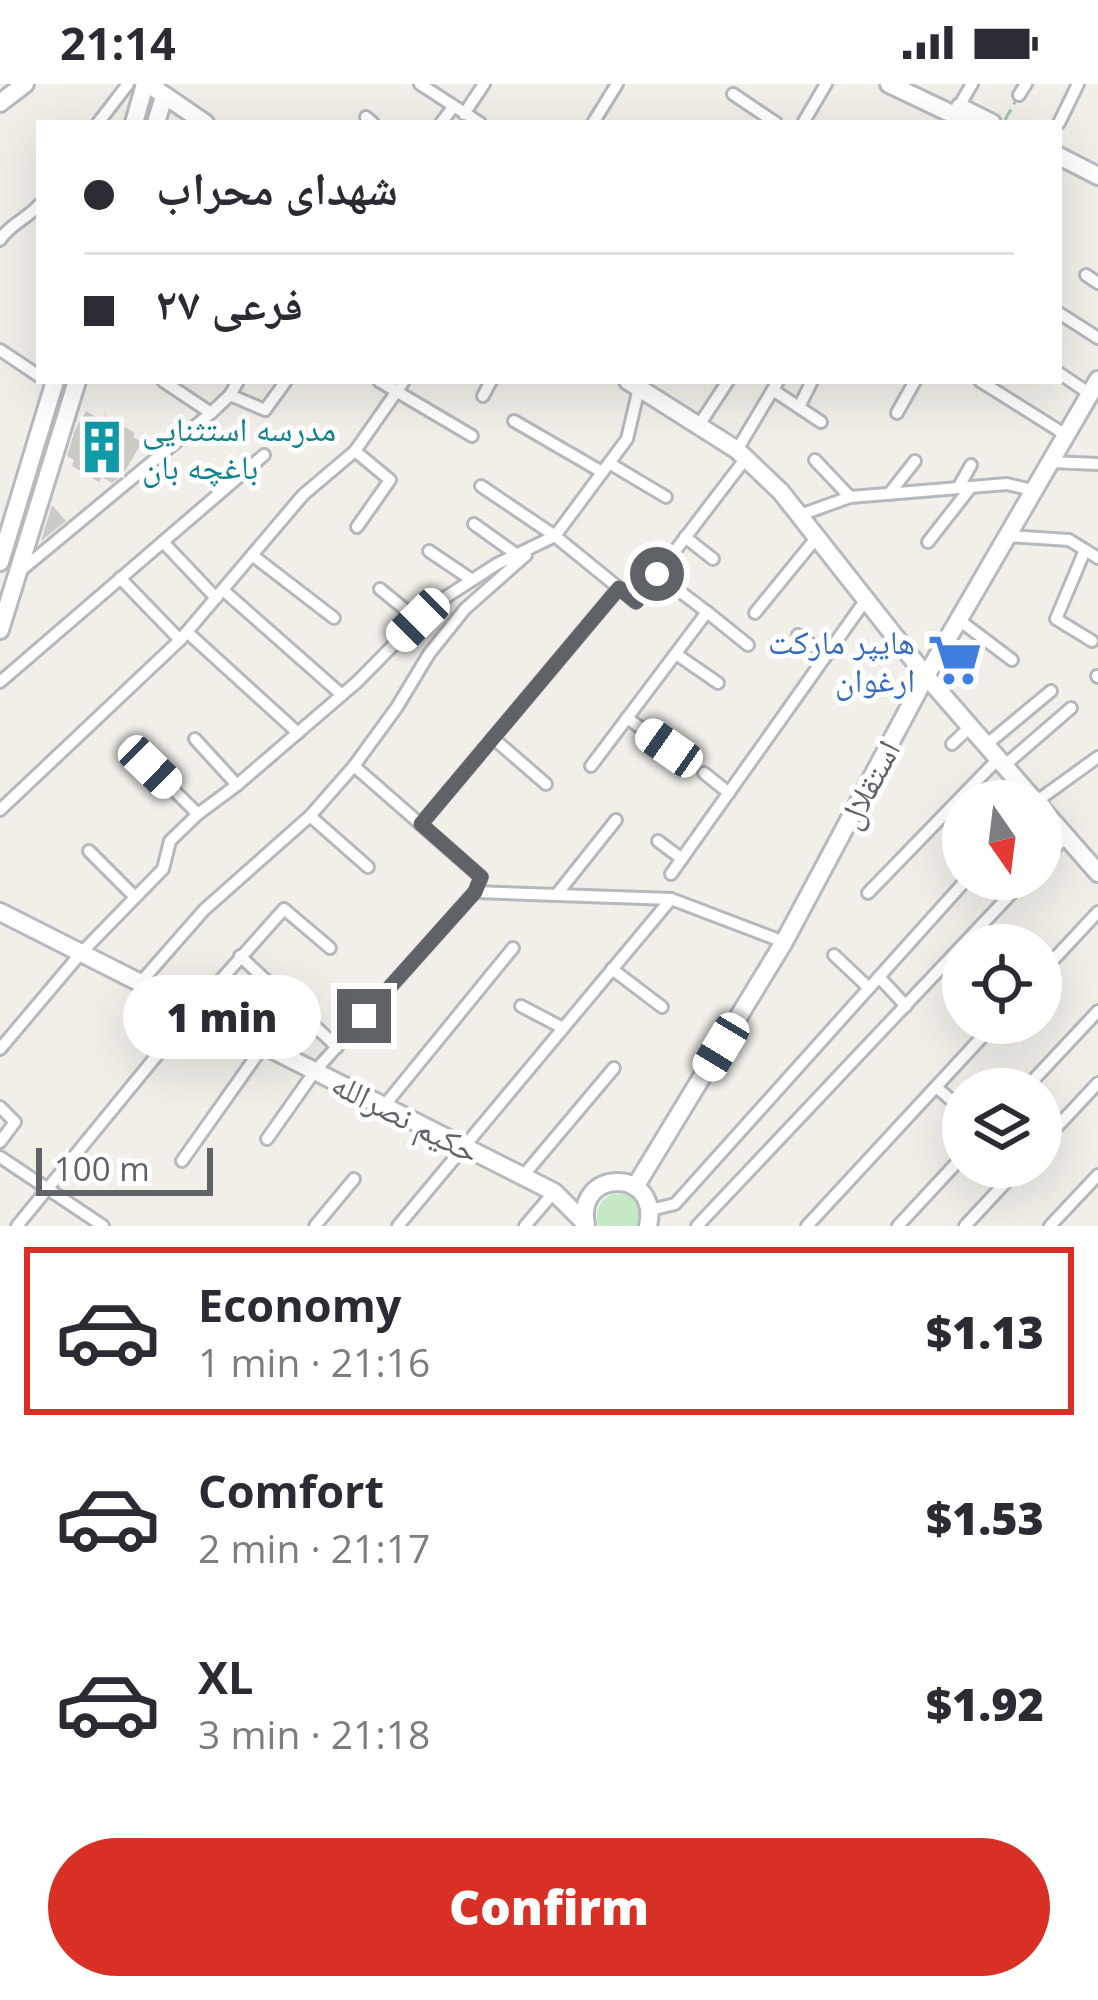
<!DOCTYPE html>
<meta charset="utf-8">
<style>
body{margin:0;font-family:"Open Sans","Noto Naskh Arabic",sans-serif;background:#f7f7f7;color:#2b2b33;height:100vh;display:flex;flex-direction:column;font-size:45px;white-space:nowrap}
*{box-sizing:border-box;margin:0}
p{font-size:39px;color:#7c7c81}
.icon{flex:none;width:66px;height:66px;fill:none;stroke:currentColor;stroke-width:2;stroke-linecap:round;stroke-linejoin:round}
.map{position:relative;height:1142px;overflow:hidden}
.panel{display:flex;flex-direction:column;background:#fff;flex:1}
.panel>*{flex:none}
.banner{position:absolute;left:36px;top:36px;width:1026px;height:264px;border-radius:0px;box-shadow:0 12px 48px #0002;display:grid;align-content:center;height:264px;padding:0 48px;background:#fff}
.needle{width:78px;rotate:166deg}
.buttons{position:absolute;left:942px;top:696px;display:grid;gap:24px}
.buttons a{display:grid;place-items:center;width:120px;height:120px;border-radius:50%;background:#fff;box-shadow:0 12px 48px #0002;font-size:60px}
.scale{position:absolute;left:36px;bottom:30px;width:177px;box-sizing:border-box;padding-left:12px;border:6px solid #5f6368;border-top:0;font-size:33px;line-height:42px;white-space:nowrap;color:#5f6368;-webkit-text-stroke:9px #fff;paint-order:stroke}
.end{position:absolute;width:54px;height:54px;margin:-27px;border:15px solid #5f6368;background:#fff;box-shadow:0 0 0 6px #fff}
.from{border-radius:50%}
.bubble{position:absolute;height:84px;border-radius:42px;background:#fff;box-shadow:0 12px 48px #0002;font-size:39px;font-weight:800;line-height:84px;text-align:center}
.car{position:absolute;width:36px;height:72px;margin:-36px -18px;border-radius:15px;box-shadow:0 0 9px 3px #0007;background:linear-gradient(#fff 24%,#345 0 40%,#fff 0 76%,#345 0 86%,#fff 0)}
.banner b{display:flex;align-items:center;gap:42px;height:114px;font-size:45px}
.banner b+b{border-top:3px solid #e1e1e2}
.banner i{width:30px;height:30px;background:#2b2b33}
ul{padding:21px 0 0;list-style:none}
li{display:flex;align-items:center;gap:36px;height:168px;margin:0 24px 18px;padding:0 24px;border:6px solid transparent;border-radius:0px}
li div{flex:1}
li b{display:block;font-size:45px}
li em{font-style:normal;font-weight:800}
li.on{border-color:#d93025}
li>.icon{width:108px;height:108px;stroke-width:1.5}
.primary-button{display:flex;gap:24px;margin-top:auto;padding:24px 48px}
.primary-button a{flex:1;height:138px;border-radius:72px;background:#d93025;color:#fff;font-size:48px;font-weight:800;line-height:138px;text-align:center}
.status{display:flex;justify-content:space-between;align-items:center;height:84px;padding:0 60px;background:#fff;direction:ltr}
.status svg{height:33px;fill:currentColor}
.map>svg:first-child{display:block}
.green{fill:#c5e8c5}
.building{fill:#cccac5}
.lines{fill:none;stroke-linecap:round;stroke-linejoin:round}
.street-casing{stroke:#b5b8bc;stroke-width:16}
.secondary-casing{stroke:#b6babf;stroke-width:22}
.path{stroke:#9cc7a9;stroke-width:3;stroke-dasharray:12 6;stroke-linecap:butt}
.street{stroke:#fff;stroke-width:10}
.secondary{stroke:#fff;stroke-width:16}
.route{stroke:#5f6368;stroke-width:15}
.labels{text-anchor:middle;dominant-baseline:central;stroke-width:10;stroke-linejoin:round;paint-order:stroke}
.culture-label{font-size:33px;fill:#0d838f;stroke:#fff;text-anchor:start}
.shop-label{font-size:33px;fill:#366cbe;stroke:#fff;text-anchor:end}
.street-label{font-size:33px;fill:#5f6368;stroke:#fff}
</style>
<div class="status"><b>21:14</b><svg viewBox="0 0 49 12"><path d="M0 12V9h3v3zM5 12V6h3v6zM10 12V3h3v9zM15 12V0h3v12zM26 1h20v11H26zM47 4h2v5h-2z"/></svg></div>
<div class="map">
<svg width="1098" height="1142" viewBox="0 0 1098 1142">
<rect width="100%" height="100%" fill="#f1efe8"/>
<path class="green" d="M613 1110C635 1108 643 1122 639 1142H598C594 1128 599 1116 613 1110Z"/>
<g class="building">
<path d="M86 327 101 336 104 331 135 349 133 353 142 358 124 389 112 399 102 393 99 398 72 382 74 376 67 372 75 346Z"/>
<path d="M52 421 66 437 41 457Z"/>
</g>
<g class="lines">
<defs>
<g id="street">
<path d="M420 0 480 39"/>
<path d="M733 10 776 39"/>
<path d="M1019 11 1026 0"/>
<path d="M959 22 972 0"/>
<path d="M464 30 484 0"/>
<path d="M366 33 373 39"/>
<path d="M98 39 128 0"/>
<path d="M441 39 453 23"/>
<path d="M593 39 617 0"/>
<path d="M803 39 826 0"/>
<path d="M1059 39 1078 0"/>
<path d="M0 156C9 141 28 134 39 121"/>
<path d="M1086 191 1098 199"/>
<path d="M1059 229 1098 254"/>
<path d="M0 266 39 292"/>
<path d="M1059 289 1090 310"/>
<path d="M163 297 211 329"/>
<path d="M379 297 472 352"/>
<path d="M980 297 1066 351"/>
<path d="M773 306 821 338"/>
<path d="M230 311 265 326 286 297"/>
<path d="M483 312 491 297"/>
<path d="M799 323 812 297"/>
<path d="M897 329 915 297"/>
<path d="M514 337 602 388"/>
<path d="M699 341 728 297"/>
<path d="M737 366 778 297"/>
<path d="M355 367 390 396 357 443"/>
<path d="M815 376 850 413"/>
<path d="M1051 378 1098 380"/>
<path d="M609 379 666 413"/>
<path d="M481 402 555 452 636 518 746 374"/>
<path d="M958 404 971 381"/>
<path d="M889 410 915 377"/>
<path d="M800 431 850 413 1007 400 1032 406"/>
<path d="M474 440 520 473"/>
<path d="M1007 452 1069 456 1098 474"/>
<path d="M685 453 713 475"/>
<path d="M163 458 216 514"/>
<path d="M928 458 971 403"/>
<path d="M1085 466 1056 535 1092 557"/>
<path d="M429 467 472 496"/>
<path d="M252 471 334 534"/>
<path d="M19 488 211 329 230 311 238 297"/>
<path d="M120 494 180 556"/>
<path d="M380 505 418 536"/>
<path d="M223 506 342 611"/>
<path d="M707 528 748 561"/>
<path d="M755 529 817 453"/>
<path d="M959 536 1012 576"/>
<path d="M187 548 298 649"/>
<path d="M798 551 826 571"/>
<path d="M676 570 718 599"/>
<path d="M1097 592 1098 593"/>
<path d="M0 598 264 371"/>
<path d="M627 634 669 664"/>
<path d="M493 654 546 700"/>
<path d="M195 655 237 701"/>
<path d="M952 660 970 643"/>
<path d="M986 661 1051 607"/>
<path d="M591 682 707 528 657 490"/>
<path d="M1004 682 1071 624"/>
<path d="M150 683 198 730"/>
<path d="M704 689 729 709"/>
<path d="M1037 717 1098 673"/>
<path d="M0 726 180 556 303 411 355 367 404 297"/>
<path d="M310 732 368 783"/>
<path d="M421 740 619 504"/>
<path d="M658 757 682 775"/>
<path d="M89 767 135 813"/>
<path d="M1041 779 1066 752"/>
<path d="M671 790 867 514"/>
<path d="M475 808 671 815 784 858"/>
<path d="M868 809 998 675"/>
<path d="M557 810 616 736"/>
<path d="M834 871 869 904"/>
<path d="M240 872 337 963"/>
<path d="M612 885 662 923"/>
<path d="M1041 889 1098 828"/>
<path d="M879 893 906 922"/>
<path d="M140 899 204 826 310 732 354 682 397 623 429 570 465 525 526 471"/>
<path d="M521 922 563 944"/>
<path d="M0 965 81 869 163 785 170 757 198 730 237 701 357 598 432 522 497 480 555 452 627 355 640 300"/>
<path d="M936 1003 963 1026"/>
<path d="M1025 1005 1098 927"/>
<path d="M384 1022 513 864"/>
<path d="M0 1023 15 1038 0 1058"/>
<path d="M267 1055 315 987 475 808 481 793 354 682"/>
<path d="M1041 1060 1098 999"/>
<path d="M0 1073 103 1142"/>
<path d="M182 1077 264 961"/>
<path d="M523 1092 614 984"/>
<path d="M650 1126 675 1120 967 795"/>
<path d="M17 1142 194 926 284 825 330 864"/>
<path d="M315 1142 354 1095"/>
<path d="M398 1142 671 815"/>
<path d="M525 1142 554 1108"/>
<path d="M697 1142 1025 795"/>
<path d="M807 1142 995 939"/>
<path d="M898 1142 963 1072"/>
<path d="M965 1142 1020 1083"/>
<path d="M1050 1142 1098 1091"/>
</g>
<g id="secondary">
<path d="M148 0 205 39"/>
<path d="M889 0 971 39"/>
<path d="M0 19 25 0"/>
<path d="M960 23 992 39"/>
<path d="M134 39 145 0"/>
<path d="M156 39 164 12"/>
<path d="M1059 72 1098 92"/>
<path d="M628 297 737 366 781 408 926 592 1035 717"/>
<path d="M0 478 55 297"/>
<path d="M0 546 77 297"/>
<path d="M1041 724 1098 789"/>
<path d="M0 828 554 1108 585 1139"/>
<path d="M635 1103 784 858 926 592 1098 296"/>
<path d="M586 1141C574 1084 661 1083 648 1142"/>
</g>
</defs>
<use href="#street" class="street-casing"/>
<use href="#secondary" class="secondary-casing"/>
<path class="path" d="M1005 36 1015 18"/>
<use href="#street" class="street"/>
<use href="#secondary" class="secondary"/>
</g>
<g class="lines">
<path class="route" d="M364 932 475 808 481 793 421 740 619 504 636 518 657 490"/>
</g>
<defs>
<symbol id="building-bare" viewBox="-9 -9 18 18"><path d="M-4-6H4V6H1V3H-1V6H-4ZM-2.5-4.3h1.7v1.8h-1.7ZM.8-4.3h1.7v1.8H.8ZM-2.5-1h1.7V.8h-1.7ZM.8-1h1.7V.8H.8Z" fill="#0f9aa8" stroke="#fff" stroke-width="2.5" paint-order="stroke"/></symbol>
<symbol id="supermarket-bare" viewBox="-9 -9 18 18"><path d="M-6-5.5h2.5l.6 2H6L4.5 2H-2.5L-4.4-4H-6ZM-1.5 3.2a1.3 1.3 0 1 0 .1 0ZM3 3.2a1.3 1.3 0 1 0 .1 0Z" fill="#3f7fe0" stroke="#fff" stroke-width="2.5" paint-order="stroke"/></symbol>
</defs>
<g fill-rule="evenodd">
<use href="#building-bare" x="64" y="325" width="76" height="76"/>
<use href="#supermarket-bare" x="917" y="538" width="76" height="76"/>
</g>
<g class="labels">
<g class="culture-label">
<text x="142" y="344">مدرسه استثنایی<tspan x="142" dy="38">باغچه بان</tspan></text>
</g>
<g class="shop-label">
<text x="915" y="557">هایپر مارکت<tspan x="915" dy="38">ارغوان</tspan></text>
</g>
<g class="street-label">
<text transform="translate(868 700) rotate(-62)">استقلال</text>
<text transform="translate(406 1033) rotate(27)">حکیم نصرالله</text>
</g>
</g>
</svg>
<div class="buttons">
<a><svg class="needle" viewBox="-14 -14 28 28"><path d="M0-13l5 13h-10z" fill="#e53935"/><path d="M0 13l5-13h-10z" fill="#7c7c81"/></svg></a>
<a><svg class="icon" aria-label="locate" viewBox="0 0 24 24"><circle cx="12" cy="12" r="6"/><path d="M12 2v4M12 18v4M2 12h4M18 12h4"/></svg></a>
<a><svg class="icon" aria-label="layers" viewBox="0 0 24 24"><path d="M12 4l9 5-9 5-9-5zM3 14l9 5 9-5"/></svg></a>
</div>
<div class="scale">100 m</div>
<i class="end from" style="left:657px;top:490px"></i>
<i class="end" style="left:364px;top:932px"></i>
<div class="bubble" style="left:123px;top:891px;width:198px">1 min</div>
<i class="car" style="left:418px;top:536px;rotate:225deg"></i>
<i class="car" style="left:669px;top:664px;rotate:305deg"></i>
<i class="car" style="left:150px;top:683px;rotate:134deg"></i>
<i class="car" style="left:721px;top:963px;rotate:211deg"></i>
<div class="banner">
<b><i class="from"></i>شهدای محراب</b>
<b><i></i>فرعی ۲۷</b>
</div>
</div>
<section class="panel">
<ul>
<li class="on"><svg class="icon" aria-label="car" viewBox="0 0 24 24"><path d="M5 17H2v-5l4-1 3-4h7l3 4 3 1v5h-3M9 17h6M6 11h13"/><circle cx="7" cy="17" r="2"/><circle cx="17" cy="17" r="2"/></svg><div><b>Economy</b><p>1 min · 21:16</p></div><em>$1.13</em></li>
<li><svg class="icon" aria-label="car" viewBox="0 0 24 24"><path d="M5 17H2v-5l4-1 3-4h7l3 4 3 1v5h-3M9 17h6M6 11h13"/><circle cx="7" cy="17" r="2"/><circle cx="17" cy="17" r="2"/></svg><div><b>Comfort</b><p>2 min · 21:17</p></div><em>$1.53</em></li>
<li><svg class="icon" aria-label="car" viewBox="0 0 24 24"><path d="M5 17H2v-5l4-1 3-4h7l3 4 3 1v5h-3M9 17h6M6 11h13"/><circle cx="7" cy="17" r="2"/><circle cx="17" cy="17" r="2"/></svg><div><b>XL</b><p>3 min · 21:18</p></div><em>$1.92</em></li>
</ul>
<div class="primary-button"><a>Confirm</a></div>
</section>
